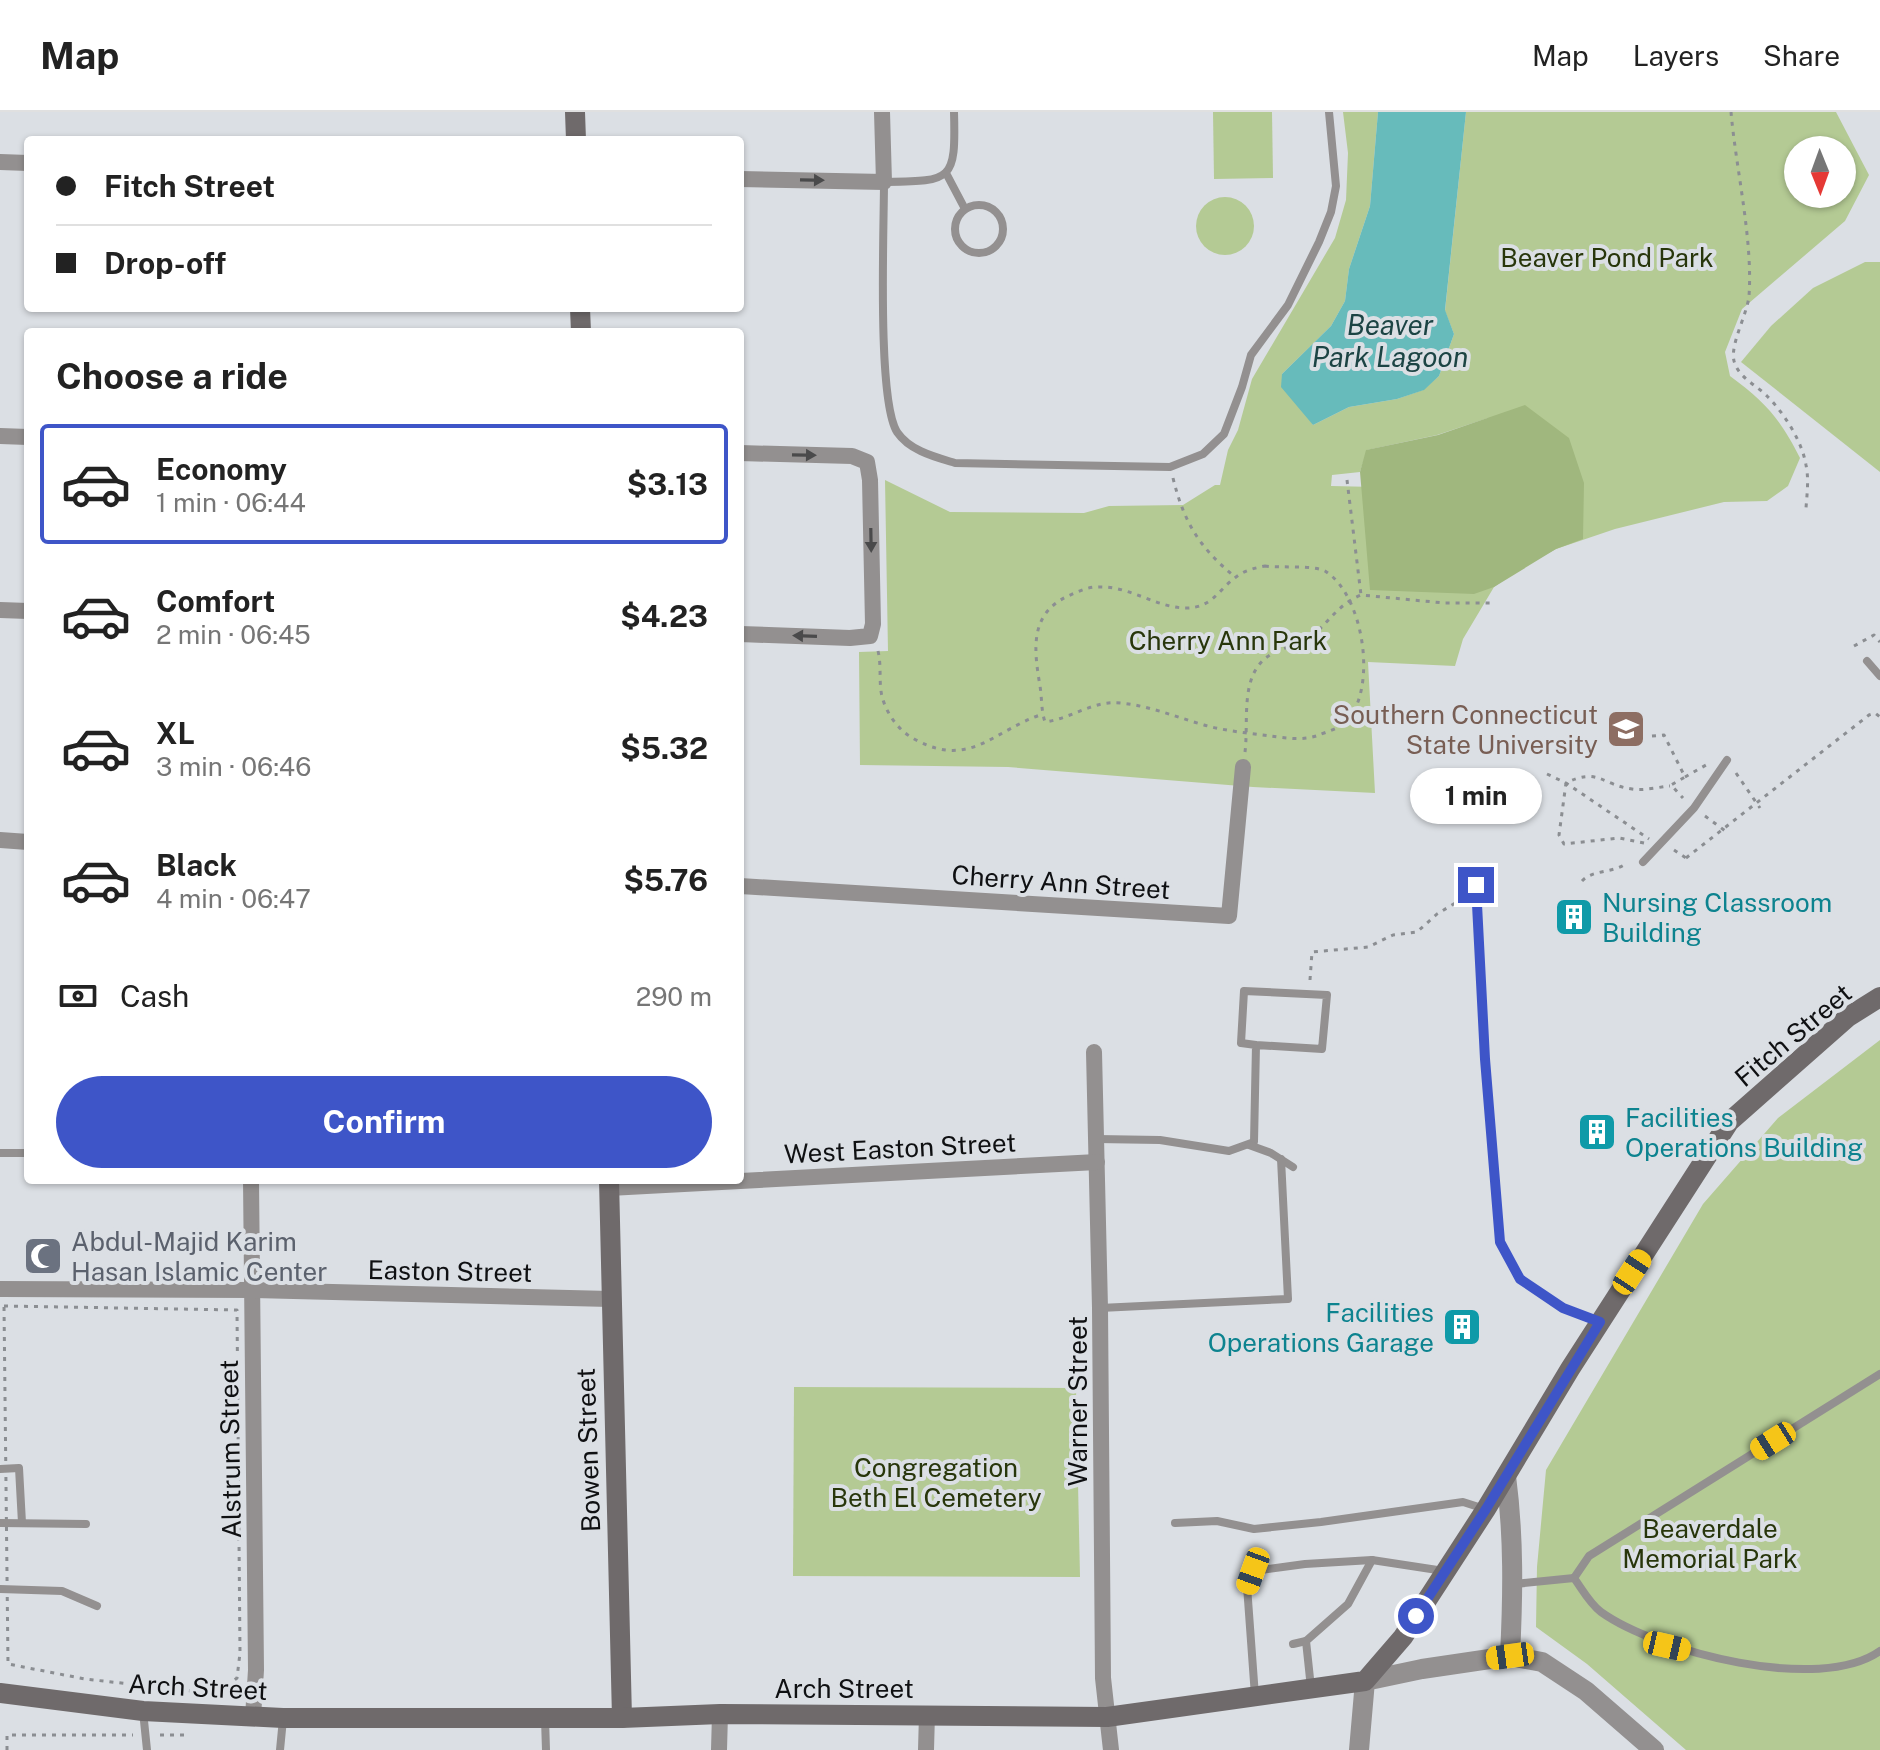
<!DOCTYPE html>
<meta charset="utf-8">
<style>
body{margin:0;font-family:"Public Sans",sans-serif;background:#f2f2f2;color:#222;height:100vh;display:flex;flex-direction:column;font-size:30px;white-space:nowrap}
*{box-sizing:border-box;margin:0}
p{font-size:26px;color:#767676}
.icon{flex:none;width:44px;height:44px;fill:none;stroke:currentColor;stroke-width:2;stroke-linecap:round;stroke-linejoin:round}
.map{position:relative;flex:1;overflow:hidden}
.sheet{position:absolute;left:24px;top:216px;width:720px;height:856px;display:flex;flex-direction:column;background:#fff;border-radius:8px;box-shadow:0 2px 6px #0004}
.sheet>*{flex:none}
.guide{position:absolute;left:24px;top:24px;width:720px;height:176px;border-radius:8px;box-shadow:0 2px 6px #0004;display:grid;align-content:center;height:176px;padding:0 32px;background:#fff}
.needle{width:52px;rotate:179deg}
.buttons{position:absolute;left:1784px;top:24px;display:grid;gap:16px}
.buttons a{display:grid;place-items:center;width:72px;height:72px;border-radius:50%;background:#fff;box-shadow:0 2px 6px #0004;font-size:40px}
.end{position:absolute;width:36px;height:36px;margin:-18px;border:10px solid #3e55c8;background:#fff;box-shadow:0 0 0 4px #fff}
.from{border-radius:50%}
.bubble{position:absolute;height:56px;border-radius:28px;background:#fff;box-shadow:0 2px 6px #0004;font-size:26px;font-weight:700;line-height:56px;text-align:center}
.car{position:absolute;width:24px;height:48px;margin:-24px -12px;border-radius:10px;box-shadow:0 0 6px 2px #0007;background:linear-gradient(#f5c518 24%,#345 0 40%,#f5c518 0 76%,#345 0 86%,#f5c518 0)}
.guide b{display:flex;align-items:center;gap:28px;height:76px;font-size:30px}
.guide b+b{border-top:2px solid #e0e0e0}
.guide i{width:20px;height:20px;background:#222}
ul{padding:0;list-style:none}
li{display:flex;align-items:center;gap:24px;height:120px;margin:0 16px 12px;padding:0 16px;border:4px solid transparent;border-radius:8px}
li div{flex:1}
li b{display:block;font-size:30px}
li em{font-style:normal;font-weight:700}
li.on{border-color:#3e55c8}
li>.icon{width:72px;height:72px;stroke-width:1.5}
h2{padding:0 32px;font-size:36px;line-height:96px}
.pay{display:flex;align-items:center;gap:20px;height:88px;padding:0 32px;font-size:30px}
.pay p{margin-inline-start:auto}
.button{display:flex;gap:16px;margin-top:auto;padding:16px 32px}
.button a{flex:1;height:92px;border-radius:48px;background:#3e55c8;color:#fff;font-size:32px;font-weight:700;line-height:92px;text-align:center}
header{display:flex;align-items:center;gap:48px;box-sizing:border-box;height:112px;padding:0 40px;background:#fff;border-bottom:2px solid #e0e0e0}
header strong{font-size:38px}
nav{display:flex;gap:44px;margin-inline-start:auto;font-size:28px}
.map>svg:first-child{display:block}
.green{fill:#b4ca94;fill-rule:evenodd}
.forest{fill:#a0b77e}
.water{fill:#67bbbb}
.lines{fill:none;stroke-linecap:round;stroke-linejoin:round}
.path{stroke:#8b8e92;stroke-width:3;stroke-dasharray:4 6;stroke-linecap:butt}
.service{stroke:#939090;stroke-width:8}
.minor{stroke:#939090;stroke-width:16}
.tertiary{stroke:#939090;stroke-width:20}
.secondary{stroke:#6f6a6b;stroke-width:20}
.oneway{fill:#4a4a4b}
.route{stroke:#3e55c8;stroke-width:10}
.labels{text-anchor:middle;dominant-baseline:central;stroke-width:8;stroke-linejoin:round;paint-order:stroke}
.park-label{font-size:26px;fill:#28360b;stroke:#dbdfe4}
.education-label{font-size:26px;fill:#785e54;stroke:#dbdfe4;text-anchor:end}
.street-label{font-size:26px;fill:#0f1012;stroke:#dbdfe4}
.culture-label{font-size:26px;fill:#0d838f;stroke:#dbdfe4;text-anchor:start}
.worship-label{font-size:26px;fill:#5b616d;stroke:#dbdfe4;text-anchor:start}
.water-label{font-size:28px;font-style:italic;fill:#1c4444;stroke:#dbdfe4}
</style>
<header>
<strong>Map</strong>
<nav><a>Map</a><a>Layers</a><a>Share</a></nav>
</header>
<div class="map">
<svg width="1880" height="1638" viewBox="0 0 1880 1638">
<rect width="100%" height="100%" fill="#dbdfe4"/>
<g class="green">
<path d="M1213 0H1272L1273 66 1214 67Z"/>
<path d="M1343 0H1378L1370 94 1349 157 1345 189 1331 214 1282 262 1313 313 1349 295 1397 287 1423 278 1439 264 1454 222 1445 199 1466 0H1836L1869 63 1845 109 1742 197 1725 240 1730 264C1765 290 1780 306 1800 346L1788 374 1767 389 1724 390 1615 417 1556 437 1521 456 1494 475 1463 527 1455 554 1368 550 1375 681 1253 675 1008 655 860 653 859 540 888 539 885 368 950 400 1084 401 1109 394 1183 393 1215 373H1220L1228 338 1238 318 1252 267 1335 126 1346 88 1348 41ZM1798 38H1842V82H1798ZM1488 306 1507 378 1331 374 1332 363 1360 360 1367 338 1437 323Z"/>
<circle cx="1225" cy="114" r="29"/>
<path d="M1865 150H1880V360L1741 250 1771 214 1813 176Z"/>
<path d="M1880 928V1638H1686L1587 1552 1536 1515 1537 1455 1546 1358 1703 1092 1778 1006Z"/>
<path d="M794 1275 1076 1276 1080 1465 793 1464Z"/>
</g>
<path class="forest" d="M1525 293 1569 326 1584 371 1583 427 1556 437 1494 475 1474 482 1370 478 1360 360 1366 338 1438 323Z"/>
<path class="water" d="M1378 0H1466L1445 198 1454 222 1439 264 1424 278 1397 287 1349 295 1313 313 1281 275 1282 262 1331 214 1345 189 1349 157 1370 94Z"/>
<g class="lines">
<g class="path">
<path d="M1731 0C1736 57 1753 128 1749 184 1747 203 1730 232 1734 249 1738 265 1756 273 1767 284 1784 301 1802 329 1806 353 1809 367 1807 382 1806 396"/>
<path d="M1173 366C1184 411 1200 436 1235 465"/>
<path d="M1347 368 1361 483"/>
<path d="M1265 454C1280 456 1314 453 1325 459 1364 483 1378 577 1346 610 1340 616 1326 620 1319 623 1304 629 1285 626 1270 624 1248 621 1225 619 1204 613 1176 605 1150 594 1121 591 1093 588 1073 606 1045 610 1041 598 1042 586 1040 574 1034 538 1029 502 1068 484 1077 480 1087 475 1097 475 1129 473 1156 496 1186 496 1212 496 1218 478 1236 465 1245 458 1255 456 1265 454Z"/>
<path d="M1854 534 1874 523 1880 530"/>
<path d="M878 539C882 555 878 573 883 588 889 606 901 621 918 629 971 656 994 618 1043 602"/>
<path d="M1652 624 1664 623 1685 665 1671 673 1683 686"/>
<path d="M1245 640C1249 608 1239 562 1270 543 1282 535 1298 534 1309 526 1329 511 1338 492 1361 483L1444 491H1491"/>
<path d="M1736 661 1760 696"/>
<path d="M1547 662 1566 671 1649 727"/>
<path d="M1685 665 1706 653"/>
<path d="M1705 704 1728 721"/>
<path d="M1644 731 1619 726 1564 732 1559 723 1566 671C1598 655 1602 673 1632 677 1644 679 1658 675 1670 674"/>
<path d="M1674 738 1689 748"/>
<path d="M1686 746 1869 603 1875 601 1880 605"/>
<path d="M1582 769C1592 758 1611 761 1624 753"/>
<path d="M1310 868 1312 840 1368 835 1393 823 1417 820 1437 802 1462 787"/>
<path d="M4 1194 237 1198 240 1541 237 1566 222 1578 210 1581 85 1567 8 1552Z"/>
<path d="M160 1623H189"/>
<path d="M7 1638V1623H133"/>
</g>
<g class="service">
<path d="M954 0C956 70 952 69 884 70 884 116 877 288 897 320 910 339 935 345 955 351L1170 355 1203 342 1224 322 1242 275 1251 243 1288 193 1319 130 1331 100 1336 74 1329 0"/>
<path d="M946 61 965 97"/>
<circle cx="979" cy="117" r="24"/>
<path d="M1867 549 1880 564"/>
<path d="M1643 750 1694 696 1727 648"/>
<path d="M1476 773 1485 947 1500 1130 1520 1167 1563 1196 1600 1210"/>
<path d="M1097 1027 1160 1028 1229 1039 1254 1030 1256 933 1322 937 1327 883 1244 879 1241 931 1256 933"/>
<path d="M1249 1033 1271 1041 1293 1055"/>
<path d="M0 1041H28"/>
<path d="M1100 1196 1288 1187 1281 1047"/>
<path d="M0 1357 19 1356 22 1411"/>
<path d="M0 1411 86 1412"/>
<path d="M1175 1411 1217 1409 1254 1417 1321 1410 1463 1390 1485 1397"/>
<path d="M1574 1466 1589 1444 1880 1262"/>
<path d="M1574 1466C1582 1477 1590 1492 1601 1500 1657 1540 1820 1582 1880 1539"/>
<path d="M1515 1472 1574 1466"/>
<path d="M0 1477 62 1479 97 1494"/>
<path d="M1293 1532 1306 1529"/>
<path d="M1311 1576 1306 1529 1348 1492 1372 1448 1444 1459"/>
<path d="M1255 1584 1247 1474 1253 1459 1305 1452 1372 1448"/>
<path d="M143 1599 147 1638"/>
<path d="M545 1607 546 1638"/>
<path d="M280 1638 283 1607"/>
</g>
<g class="minor">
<path d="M0 50 28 51"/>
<path d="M740 67 884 70 882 0"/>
<path d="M0 324 28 325"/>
<path d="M740 341 852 344 867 350 870 368 873 512 870 524 850 526 740 522"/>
<path d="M0 498 28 499"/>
<path d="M0 728 28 730"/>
<path d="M740 774 1229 804 1243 655"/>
<path d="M1094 940 1100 1196 1103 1566 1111 1638"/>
<path d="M251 1068 256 1558 253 1605"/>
<path d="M609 1076 1097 1050"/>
<path d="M0 1177 252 1178 610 1187"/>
<path d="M719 1638 720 1602"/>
<path d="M926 1638 927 1602"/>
</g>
<g class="tertiary">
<path d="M1506 1364C1514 1425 1513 1483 1510 1544"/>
<path d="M1359 1638 1365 1569 1422 1557 1510 1544 1542 1550 1586 1579 1654 1638"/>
</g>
<g class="secondary">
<path d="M575 0 576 28"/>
<path d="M580 196 581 220"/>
<path d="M609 1068 622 1606"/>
<path d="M0 1581 143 1599 283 1606H622L720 1602 1107 1605 1365 1569 1403 1525 1486 1397 1570 1257 1729 1010 1848 905 1880 885"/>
</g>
</g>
<defs><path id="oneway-solid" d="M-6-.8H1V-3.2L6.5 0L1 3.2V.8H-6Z" transform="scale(2)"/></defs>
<g class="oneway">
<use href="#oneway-solid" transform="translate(812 68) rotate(1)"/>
<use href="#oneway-solid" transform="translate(804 343) rotate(1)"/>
<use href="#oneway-solid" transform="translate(871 428) rotate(89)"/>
<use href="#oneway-solid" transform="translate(805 524) rotate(-178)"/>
</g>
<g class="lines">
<path class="route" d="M1416 1504 1486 1397 1600 1210 1563 1196 1520 1167 1500 1130 1485 947 1476 773"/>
</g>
<defs>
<symbol id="university-square" viewBox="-11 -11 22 22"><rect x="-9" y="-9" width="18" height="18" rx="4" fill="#8d6e63" stroke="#dbdfe4"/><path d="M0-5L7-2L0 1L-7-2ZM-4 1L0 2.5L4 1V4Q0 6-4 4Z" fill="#fff"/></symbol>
<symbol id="building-square" viewBox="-11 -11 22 22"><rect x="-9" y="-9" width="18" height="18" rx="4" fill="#0f9aa8" stroke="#dbdfe4"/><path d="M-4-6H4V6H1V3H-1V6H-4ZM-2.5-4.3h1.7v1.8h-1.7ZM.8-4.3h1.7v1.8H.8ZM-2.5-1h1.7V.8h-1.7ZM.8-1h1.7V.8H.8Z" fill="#fff"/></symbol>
<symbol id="mosque-square" viewBox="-11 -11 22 22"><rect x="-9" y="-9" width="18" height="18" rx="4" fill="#6b7280" stroke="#dbdfe4"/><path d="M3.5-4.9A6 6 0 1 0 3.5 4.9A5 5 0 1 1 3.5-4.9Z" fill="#fff"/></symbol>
</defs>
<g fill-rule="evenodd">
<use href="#university-square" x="1604" y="595" width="44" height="44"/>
<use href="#building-square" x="1552" y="783" width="44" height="44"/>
<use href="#building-square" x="1575" y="998" width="44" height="44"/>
<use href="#mosque-square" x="21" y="1122" width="44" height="44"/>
<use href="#building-square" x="1440" y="1193" width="44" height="44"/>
</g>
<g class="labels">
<g class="park-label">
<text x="1607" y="145">Beaver Pond Park</text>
<text x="1228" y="528">Cherry Ann Park</text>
<text x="936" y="1355">Congregation<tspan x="936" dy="30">Beth El Cemetery</tspan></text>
<text x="1710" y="1416">Beaverdale<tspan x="1710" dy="30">Memorial Park</tspan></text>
</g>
<g class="education-label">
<text x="1598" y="602">Southern Connecticut<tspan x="1598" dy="30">State University</tspan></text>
</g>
<g class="street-label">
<text transform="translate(1061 770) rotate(4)">Cherry Ann Street</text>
<text transform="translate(1793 923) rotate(-40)">Fitch Street</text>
<text transform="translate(900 1036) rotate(-3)">West Easton Street</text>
<text transform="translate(450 1159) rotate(1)">Easton Street</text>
<text transform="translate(1077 1289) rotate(-90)">Warner Street</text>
<text transform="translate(230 1337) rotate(-91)">Alstrum Street</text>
<text transform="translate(588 1338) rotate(-92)">Bowen Street</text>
<text transform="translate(198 1575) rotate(3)">Arch Street</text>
<text x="844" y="1576">Arch Street</text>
</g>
<g class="culture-label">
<text x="1602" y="790">Nursing Classroom<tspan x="1602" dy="30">Building</tspan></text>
<text x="1625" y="1005">Facilities<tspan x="1625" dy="30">Operations Building</tspan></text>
<text x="1434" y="1200" text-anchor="end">Facilities<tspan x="1434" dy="30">Operations Garage</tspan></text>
</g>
<g class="worship-label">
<text x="71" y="1129">Abdul-Majid Karim<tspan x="71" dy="30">Hasan Islamic Center</tspan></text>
</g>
<g class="water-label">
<text x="1390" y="212">Beaver<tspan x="1390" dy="32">Park Lagoon</tspan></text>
</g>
</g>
</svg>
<div class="buttons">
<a><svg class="needle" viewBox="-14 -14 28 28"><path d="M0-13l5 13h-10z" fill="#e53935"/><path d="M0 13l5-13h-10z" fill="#767676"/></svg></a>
</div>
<i class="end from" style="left:1416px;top:1504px"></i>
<i class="end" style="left:1476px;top:773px"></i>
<div class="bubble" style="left:1410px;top:656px;width:132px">1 min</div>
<i class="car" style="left:1632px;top:1160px;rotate:33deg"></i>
<i class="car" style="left:1773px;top:1329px;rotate:238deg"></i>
<i class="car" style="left:1253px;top:1459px;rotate:200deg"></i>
<i class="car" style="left:1667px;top:1534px;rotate:103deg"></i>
<i class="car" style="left:1510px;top:1544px;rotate:262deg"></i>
<div class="guide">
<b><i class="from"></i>Fitch Street</b>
<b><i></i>Drop-off</b>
</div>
<section class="sheet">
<h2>Choose a ride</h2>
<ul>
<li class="on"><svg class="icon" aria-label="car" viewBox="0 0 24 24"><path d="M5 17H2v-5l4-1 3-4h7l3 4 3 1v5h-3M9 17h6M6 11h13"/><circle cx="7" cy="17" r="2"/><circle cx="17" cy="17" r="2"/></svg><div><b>Economy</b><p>1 min · 06:44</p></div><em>$3.13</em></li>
<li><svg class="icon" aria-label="car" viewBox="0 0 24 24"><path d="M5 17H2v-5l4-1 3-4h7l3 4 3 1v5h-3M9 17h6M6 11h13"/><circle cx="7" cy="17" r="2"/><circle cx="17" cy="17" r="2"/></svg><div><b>Comfort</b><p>2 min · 06:45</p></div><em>$4.23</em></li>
<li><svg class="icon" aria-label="car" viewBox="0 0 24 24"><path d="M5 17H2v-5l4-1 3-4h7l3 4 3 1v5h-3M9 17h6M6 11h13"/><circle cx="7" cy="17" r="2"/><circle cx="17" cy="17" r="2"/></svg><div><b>XL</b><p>3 min · 06:46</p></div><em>$5.32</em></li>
<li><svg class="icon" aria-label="car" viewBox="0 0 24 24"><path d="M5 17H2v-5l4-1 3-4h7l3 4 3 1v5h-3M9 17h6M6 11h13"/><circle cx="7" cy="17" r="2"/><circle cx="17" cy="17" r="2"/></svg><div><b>Black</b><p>4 min · 06:47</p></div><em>$5.76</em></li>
</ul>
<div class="pay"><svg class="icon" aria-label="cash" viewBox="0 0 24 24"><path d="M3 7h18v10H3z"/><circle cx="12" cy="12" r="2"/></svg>Cash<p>290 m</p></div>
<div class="button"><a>Confirm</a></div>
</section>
</div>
